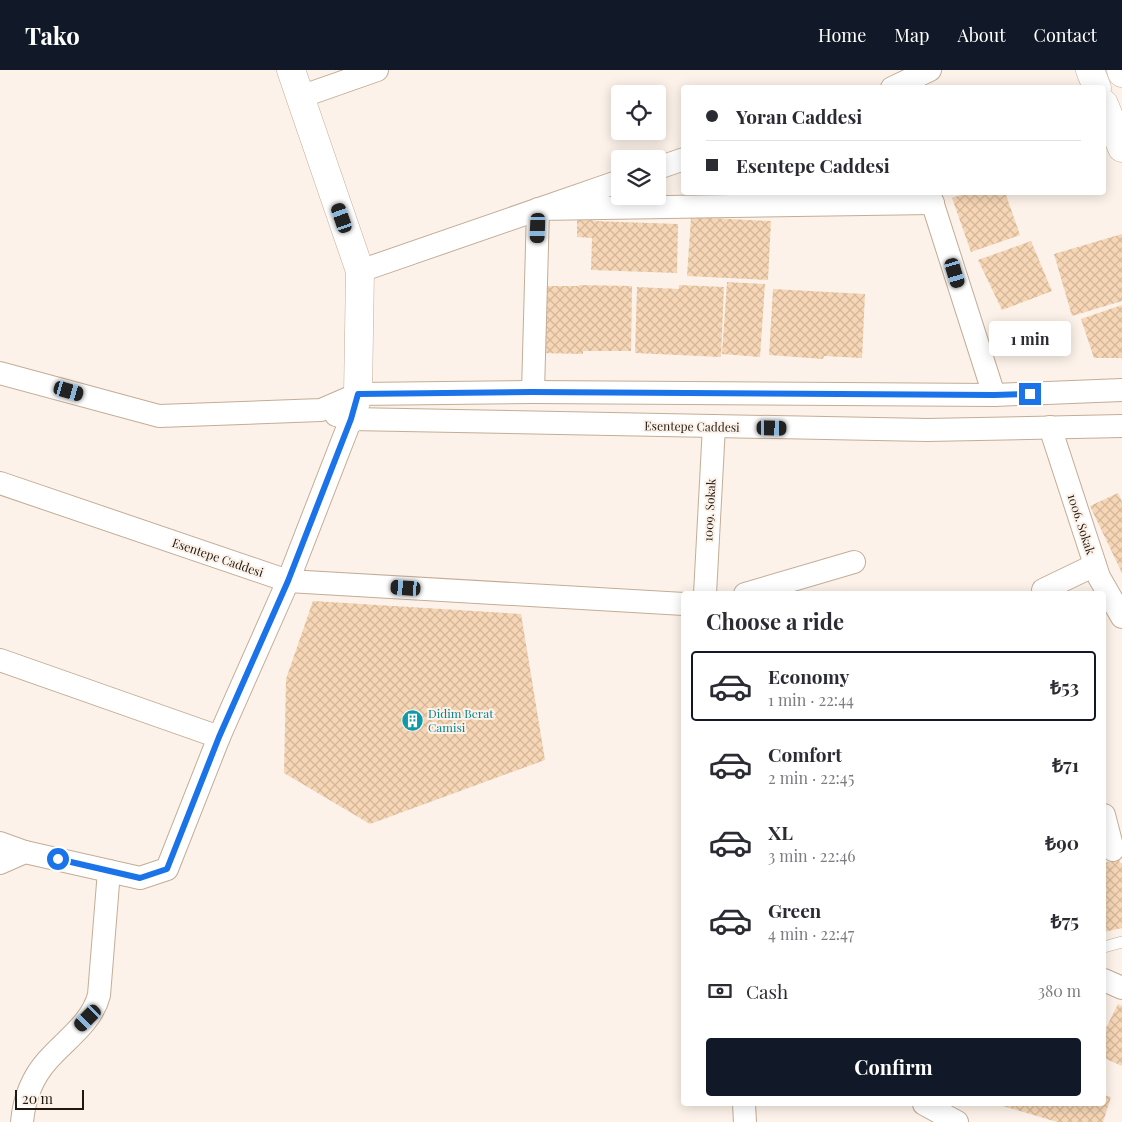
<!DOCTYPE html>
<meta charset="utf-8">
<style>
body{margin:0;font-family:"Playfair Display",serif;background:#f2f2f3;color:#2b2b33;height:100vh;display:flex;flex-direction:column;font-size:19px;white-space:nowrap}
*{box-sizing:border-box;margin:0}
p{font-size:16px;color:#7c7c81}
.icon{flex:none;width:28px;height:28px;fill:none;stroke:currentColor;stroke-width:2;stroke-linecap:round;stroke-linejoin:round}
.map{position:relative;flex:1;overflow:hidden}
.drawer{position:absolute;left:681px;top:521px;width:425px;height:515px;display:flex;flex-direction:column;background:#fff;border-radius:5px;box-shadow:0 2px 12px #0003}
.drawer>*{flex:none}
.hud{position:absolute;left:681px;top:15px;width:425px;height:110px;border-radius:5px;box-shadow:0 2px 12px #0003;display:grid;align-content:center;height:110px;padding:0 25px;background:#fff}
.buttons{position:absolute;left:611px;top:15px;display:grid;gap:10px}
.buttons a{display:grid;place-items:center;width:55px;height:55px;border-radius:5px;background:#fff;box-shadow:0 2px 12px #0003;font-size:25px}
.scale{position:absolute;left:15px;bottom:12px;width:69px;box-sizing:border-box;padding-left:5px;border:2px solid #211910;border-top:0;font-size:14px;line-height:18px;white-space:nowrap;color:#211910;-webkit-text-stroke:4px #fcf2e9;paint-order:stroke}
.end{position:absolute;width:22px;height:22px;margin:-11px;border:6px solid #1a73e8;background:#fff;box-shadow:0 0 0 2px #fff}
.from{border-radius:50%}
.bubble{position:absolute;height:35px;border-radius:5px;background:#fff;box-shadow:0 2px 12px #0003;font-size:16px;font-weight:700;line-height:35px;text-align:center}
.car{position:absolute;width:15px;height:30px;margin:-15px -8px;border-radius:6px;box-shadow:0 0 4px 1px #0007;background:linear-gradient(#222 24%,#8ab4d8 0 40%,#222 0 76%,#8ab4d8 0 86%,#222 0)}
.hud b{display:flex;align-items:center;gap:18px;height:48px;font-size:19px}
.hud b+b{border-top:1px solid #e1e1e2}
.hud i{width:12px;height:12px;background:#2b2b33}
ul{padding:0;list-style:none}
li{display:flex;align-items:center;gap:15px;height:70px;margin:0 10px 8px;padding:0 15px;border:2px solid transparent;border-radius:5px}
li div{flex:1}
li b{display:block;font-size:19px}
li em{font-style:normal;font-weight:700}
li.current{border-color:#111827}
li>.icon{width:45px;height:45px;stroke-width:1.5}
h2{padding:0 25px;font-size:22px;line-height:60px}
.pay{display:flex;align-items:center;gap:12px;height:55px;padding:0 25px;font-size:19px}
.pay p{margin-inline-start:auto}
.button{display:flex;gap:10px;margin-top:auto;padding:10px 25px}
.button a{flex:1;height:58px;border-radius:5px;background:#111827;color:#fff;font-size:20px;font-weight:700;line-height:58px;text-align:center}
header{display:flex;align-items:center;gap:30px;box-sizing:border-box;height:70px;padding:0 25px;background:#111827;color:#fff}
header strong{font-size:24px}
nav{display:flex;gap:28px;margin-inline-start:auto;font-size:18px}
.map>svg:first-child{display:block}
.building{fill:url(#building-cross-hatch)}
.lines{fill:none;stroke-linecap:round;stroke-linejoin:round}
.lane-casing{stroke:#c3ad96;stroke-width:12}
.street-casing{stroke:#c3ad96;stroke-width:24}
.secondary-casing{stroke:#c3ad96;stroke-width:29}
.lane{stroke:#fff;stroke-width:11}
.street{stroke:#fff;stroke-width:22}
.secondary{stroke:#fff;stroke-width:28}
.route{stroke:#1a73e8;stroke-width:6}
.labels{text-anchor:middle;dominant-baseline:central;stroke-width:4;stroke-linejoin:round;paint-order:stroke}
.street-label{font-size:12px;fill:#211910;stroke:#fcf2e9}
.culture-label{font-size:12px;fill:#0d838f;stroke:#fcf2e9;text-anchor:start}
</style>
<header>
<strong>Tako</strong>
<nav><a>Home</a><a>Map</a><a>About</a><a>Contact</a></nav>
</header>
<div class="map">
<svg width="1122" height="1052" viewBox="0 0 1122 1052">
<defs>
<pattern id="building-cross-hatch" width="8" height="8" patternUnits="userSpaceOnUse" patternTransform="scale(1.25)"><rect width="8" height="8" fill="#f6d6b5"/><path d="M0 0l8 8M0 8l8-8" fill="none" stroke="#d3b79b"/></pattern>
</defs>
<rect width="100%" height="100%" fill="#fcf2e9"/>
<g class="building">
<path d="M969 122H1005L1020 165 971 182 952 128Z"/>
<path d="M691 147 771 151 768 210 687 206Z"/>
<path d="M577 149H593V151L678 154 677 203 591 200 592 168 577 167Z"/>
<path d="M1122 164V231L1072 246 1054 184Z"/>
<path d="M1031 171 1052 221 1002 240 978 190Z"/>
<path d="M727 212 765 214 760 287 722 284Z"/>
<path d="M579 215 632 216 631 281H583V284L541 283 542 216H579Z"/>
<path d="M679 215 724 217 721 287 635 283 637 217 679 219Z"/>
<path d="M773 219 865 224 862 288 824 286 823 289 769 285Z"/>
<path d="M1122 235V288H1094L1081 249Z"/>
<path d="M1118 423 1122 432V503L1090 436Z"/>
<path d="M313 531 521 544 545 690 370 754 284 703 286 609Z"/>
<path d="M1119 789 1120 793H1122V858L1104 862V793Z"/>
<path d="M1118 934 1122 936V996L1104 988V962Z"/>
<path d="M1104 1025 1111 1027 1103 1052H1057L1003 1036V1034H1104Z"/>
</g>
<g class="lines">
<defs>
<path id="lane" d="M1104 877 1122 872"/>
<g id="street">
<path d="M892 18 930 0"/>
<path d="M300 27 377 0"/>
<path d="M658 98 684 89"/>
<path d="M929 122 994 325"/>
<path d="M360 201 620 111"/>
<path d="M0 303 159 346 321 340 358 324 533 322 994 325 1122 320"/>
<path d="M533 322 538 139 933 133"/>
<path d="M336 345 351 349 927 360 1122 356"/>
<path d="M1050 357 1099 507 1122 547"/>
<path d="M0 413 288 511 684 534"/>
<path d="M705 524 714 356"/>
<path d="M745 524 854 492"/>
<path d="M1044 524 1043 520 1095 495"/>
<path d="M0 590 219 667"/>
<path d="M1104 745 1113 780"/>
<path d="M0 773 25 782 140 808 167 799 219 667 288 511 351 349"/>
<path d="M0 793 25 782"/>
<path d="M1104 910 1122 918"/>
<path d="M744 1034 745 1052"/>
<path d="M924 1034 957 1052"/>
<path d="M22 1052C24 1030 32 1008 47 991 65 970 92 953 99 925L109 801"/>
</g>
<g id="secondary">
<path d="M291 0 360 201 358 324 351 349"/>
<path d="M1090 0 1097 18"/>
<path d="M1121 0 1122 3"/>
<path d="M1104 34 1122 78"/>
</g>
</defs>
<use href="#lane" class="lane-casing"/>
<use href="#street" class="street-casing"/>
<use href="#secondary" class="secondary-casing"/>
<use href="#lane" class="lane"/>
<use href="#street" class="street"/>
<use href="#secondary" class="secondary"/>
</g>
<g class="lines">
<path class="route" d="M58 789 140 808 167 799 219 667 288 511 351 349 358 324 532 322 994 325 1030 324"/>
</g>
<defs>
<symbol id="building-disc" viewBox="-11 -11 22 22"><circle r="9.5" fill="#0f9aa8" stroke="#fcf2e9"/><path d="M-4-6H4V6H1V3H-1V6H-4ZM-2.5-4.3h1.7v1.8h-1.7ZM.8-4.3h1.7v1.8H.8ZM-2.5-1h1.7V.8h-1.7ZM.8-1h1.7V.8H.8Z" fill="#fff"/></symbol>
</defs>
<g fill-rule="evenodd">
<use href="#building-disc" x="400" y="638" width="25" height="25"/>
</g>
<g class="labels">
<g class="street-label">
<text transform="translate(692 356) rotate(1)">Esentepe Caddesi</text>
<text transform="translate(709 440) rotate(-87)">1009. Sokak</text>
<text transform="translate(1082 454) rotate(72)">1006. Sokak</text>
<text transform="translate(218 487) rotate(19)">Esentepe Caddesi</text>
</g>
<g class="culture-label">
<text x="428" y="643">Didim Berat<tspan x="428" dy="14">Camisi</tspan></text>
</g>
</g>
</svg>
<div class="buttons">
<a><svg class="icon" aria-label="locate" viewBox="0 0 24 24"><circle cx="12" cy="12" r="6"/><path d="M12 2v4M12 18v4M2 12h4M18 12h4"/></svg></a>
<a><svg class="icon" aria-label="layers" viewBox="0 0 24 24"><path d="M12 4l9 5-9 5-9-5zM3 14l9 5 9-5"/></svg></a>
</div>
<div class="scale">20 m</div>
<i class="end from" style="left:58px;top:789px"></i>
<i class="end" style="left:1030px;top:324px"></i>
<div class="bubble" style="left:989px;top:251px;width:82px">1 min</div>
<i class="car" style="left:342px;top:148px;rotate:341deg"></i>
<i class="car" style="left:538px;top:158px;rotate:182deg"></i>
<i class="car" style="left:955px;top:203px;rotate:163deg"></i>
<i class="car" style="left:69px;top:321px;rotate:106deg"></i>
<i class="car" style="left:772px;top:358px;rotate:91deg"></i>
<i class="car" style="left:406px;top:518px;rotate:274deg"></i>
<i class="car" style="left:88px;top:948px;rotate:225deg"></i>
<div class="hud">
<b><i class="from"></i>Yoran Caddesi</b>
<b><i></i>Esentepe Caddesi</b>
</div>
<section class="drawer">
<h2>Choose a ride</h2>
<ul>
<li class="current"><svg class="icon" aria-label="car" viewBox="0 0 24 24"><path d="M5 17H2v-5l4-1 3-4h7l3 4 3 1v5h-3M9 17h6M6 11h13"/><circle cx="7" cy="17" r="2"/><circle cx="17" cy="17" r="2"/></svg><div><b>Economy</b><p>1 min · 22:44</p></div><em>₺53</em></li>
<li><svg class="icon" aria-label="car" viewBox="0 0 24 24"><path d="M5 17H2v-5l4-1 3-4h7l3 4 3 1v5h-3M9 17h6M6 11h13"/><circle cx="7" cy="17" r="2"/><circle cx="17" cy="17" r="2"/></svg><div><b>Comfort</b><p>2 min · 22:45</p></div><em>₺71</em></li>
<li><svg class="icon" aria-label="car" viewBox="0 0 24 24"><path d="M5 17H2v-5l4-1 3-4h7l3 4 3 1v5h-3M9 17h6M6 11h13"/><circle cx="7" cy="17" r="2"/><circle cx="17" cy="17" r="2"/></svg><div><b>XL</b><p>3 min · 22:46</p></div><em>₺90</em></li>
<li><svg class="icon" aria-label="car" viewBox="0 0 24 24"><path d="M5 17H2v-5l4-1 3-4h7l3 4 3 1v5h-3M9 17h6M6 11h13"/><circle cx="7" cy="17" r="2"/><circle cx="17" cy="17" r="2"/></svg><div><b>Green</b><p>4 min · 22:47</p></div><em>₺75</em></li>
</ul>
<div class="pay"><svg class="icon" aria-label="cash" viewBox="0 0 24 24"><path d="M3 7h18v10H3z"/><circle cx="12" cy="12" r="2"/></svg>Cash<p>380 m</p></div>
<div class="button"><a>Confirm</a></div>
</section>
</div>
